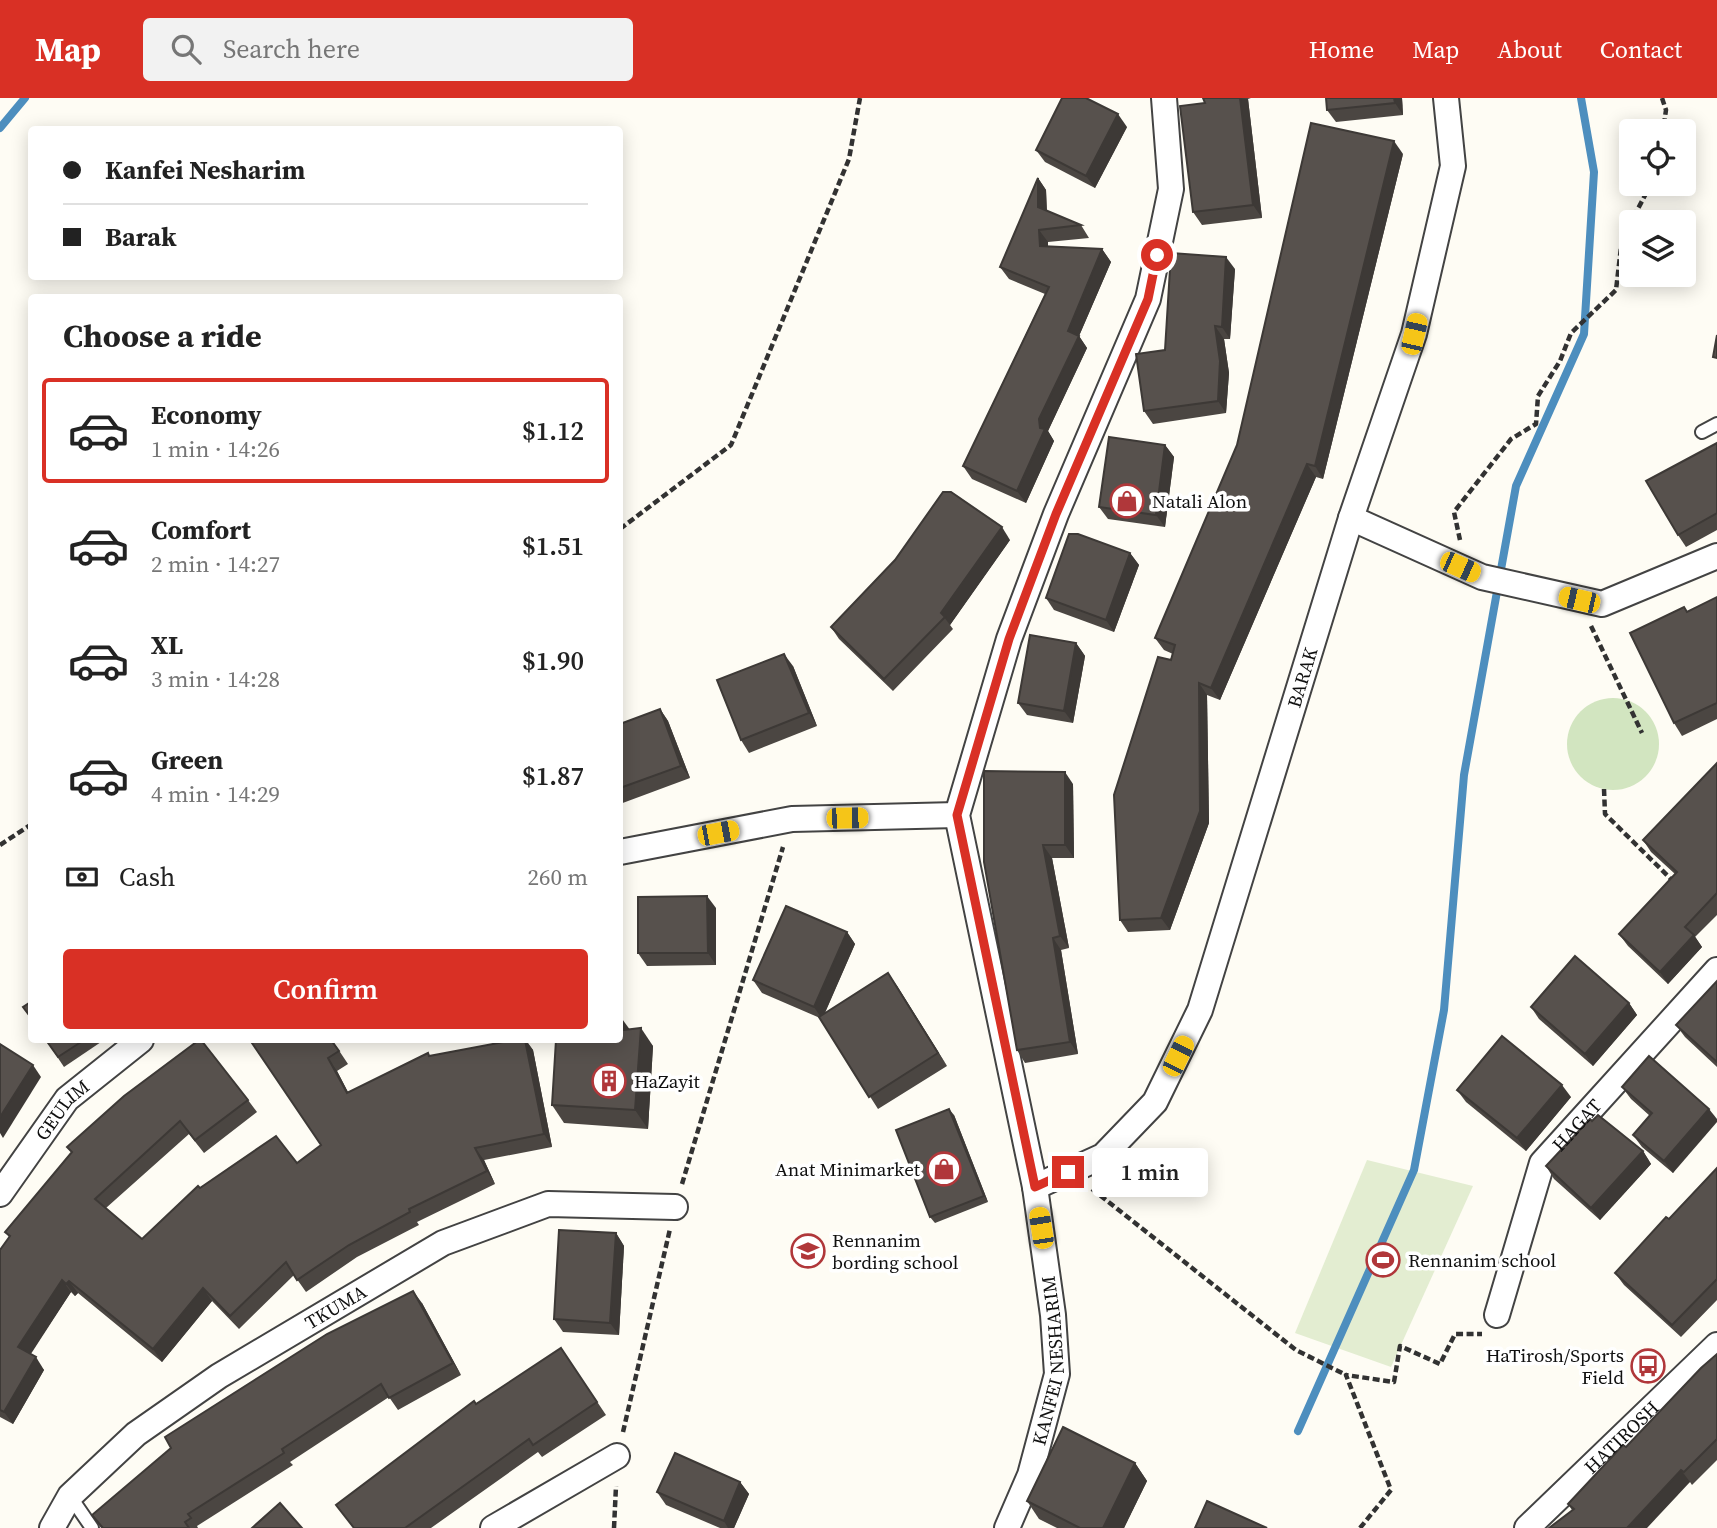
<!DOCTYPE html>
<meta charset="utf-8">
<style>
body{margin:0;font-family:"Source Serif 4",serif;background:#f2f2f2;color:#222;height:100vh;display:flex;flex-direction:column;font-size:26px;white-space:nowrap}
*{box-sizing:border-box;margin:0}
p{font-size:23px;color:#767676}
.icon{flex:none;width:38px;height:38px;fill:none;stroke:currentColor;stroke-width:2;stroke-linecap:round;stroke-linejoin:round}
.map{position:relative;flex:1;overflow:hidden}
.details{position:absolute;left:28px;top:196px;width:595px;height:749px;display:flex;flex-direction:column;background:#fff;border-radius:7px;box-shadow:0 4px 18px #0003}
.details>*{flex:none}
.hud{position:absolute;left:28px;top:28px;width:595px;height:154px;border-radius:7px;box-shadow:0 4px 18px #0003;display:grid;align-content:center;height:154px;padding:0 35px;background:#fff}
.controls{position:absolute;left:1619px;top:21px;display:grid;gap:14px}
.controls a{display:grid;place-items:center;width:77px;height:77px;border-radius:7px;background:#fff;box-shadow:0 4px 18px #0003;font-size:35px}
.end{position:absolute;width:32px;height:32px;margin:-16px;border:9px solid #d93025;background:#fff;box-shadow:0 0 0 4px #fff}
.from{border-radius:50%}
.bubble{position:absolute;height:49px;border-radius:7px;background:#fff;box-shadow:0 4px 18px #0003;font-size:23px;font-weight:600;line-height:49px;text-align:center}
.car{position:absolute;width:21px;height:42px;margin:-21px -10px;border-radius:9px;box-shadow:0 0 5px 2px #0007;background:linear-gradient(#f5c518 24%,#345 0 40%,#f5c518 0 76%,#345 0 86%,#f5c518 0)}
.hud b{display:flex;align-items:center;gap:24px;height:66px;font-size:26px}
.hud b+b{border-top:2px solid #e0e0e0}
.hud i{width:18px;height:18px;background:#222}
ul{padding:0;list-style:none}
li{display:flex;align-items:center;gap:21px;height:105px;margin:0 14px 10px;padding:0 21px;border:4px solid transparent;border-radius:7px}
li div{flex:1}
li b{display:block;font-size:26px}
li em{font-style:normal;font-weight:600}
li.on{border-color:#d93025}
li>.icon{width:63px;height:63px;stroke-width:1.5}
h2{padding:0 35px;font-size:32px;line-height:84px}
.pay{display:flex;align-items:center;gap:18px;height:77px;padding:0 35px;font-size:26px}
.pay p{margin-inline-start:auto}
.button{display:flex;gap:14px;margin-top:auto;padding:14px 35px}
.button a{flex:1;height:80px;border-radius:7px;background:#d93025;color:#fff;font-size:28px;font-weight:600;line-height:80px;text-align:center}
header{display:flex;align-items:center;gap:42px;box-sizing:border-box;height:98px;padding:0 35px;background:#d93025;color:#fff}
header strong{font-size:33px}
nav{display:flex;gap:38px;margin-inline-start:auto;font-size:24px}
.search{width:490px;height:63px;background:#f2f2f2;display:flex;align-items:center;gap:18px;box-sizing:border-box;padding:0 24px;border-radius:7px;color:#767676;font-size:26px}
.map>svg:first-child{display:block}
.green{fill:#d2e5c0}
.pitch{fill:#e3edd1}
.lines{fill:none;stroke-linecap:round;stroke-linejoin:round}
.stream{stroke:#4d8ebe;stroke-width:8}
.service-casing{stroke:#434343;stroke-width:16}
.minor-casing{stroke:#434343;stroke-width:28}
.path{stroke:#323232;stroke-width:4.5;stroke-dasharray:7 3.5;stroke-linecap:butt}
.service{stroke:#fff;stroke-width:12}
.minor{stroke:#fff;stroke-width:24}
.wall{fill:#4b4642}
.shaded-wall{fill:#3d3936}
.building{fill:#57514d;stroke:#3d3936;stroke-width:2}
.route{stroke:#d93025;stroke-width:9}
.labels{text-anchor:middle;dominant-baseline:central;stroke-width:7;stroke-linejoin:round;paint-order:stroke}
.poi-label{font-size:19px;fill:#101010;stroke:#fff;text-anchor:start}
.street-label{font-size:19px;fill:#101010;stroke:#fff}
</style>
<header>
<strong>Map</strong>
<div class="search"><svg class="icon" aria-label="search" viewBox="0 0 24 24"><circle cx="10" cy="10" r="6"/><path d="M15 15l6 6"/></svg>Search here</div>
<nav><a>Home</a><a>Map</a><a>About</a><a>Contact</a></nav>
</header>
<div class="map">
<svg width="1717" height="1430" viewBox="0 0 1717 1430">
<rect width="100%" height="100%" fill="#fefcf4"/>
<circle class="green" cx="1613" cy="646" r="46"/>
<path class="pitch" d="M1367 1062 1473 1088 1391 1269 1295 1235Z"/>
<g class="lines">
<g class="stream">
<path d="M0 30 25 0"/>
<path d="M1298 1333 1414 1072 1444 912 1464 677 1516 388 1584 236 1594 74 1581 0"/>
</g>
<defs>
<g id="service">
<path d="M1702 334 1717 326"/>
<path d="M70 1398 92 1430"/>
</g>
<g id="minor">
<path d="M1351 420 1482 479 1602 506 1717 458"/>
<path d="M620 754 792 721 957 717"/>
<path id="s1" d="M1035 1089 1103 1058 1155 1004 1200 912 1351 420 1414 236 1453 68 1446 0"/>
<path id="s2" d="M0 1096 67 1001 141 942"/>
<path id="s3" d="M1497 1217 1542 1065 1717 872"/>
<path id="s4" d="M52 1430 70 1398 136 1336 219 1278 443 1145 548 1106 675 1109"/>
<path d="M493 1430 617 1358"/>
<path id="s5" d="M1007 1430 1030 1377 1057 1276 1053 1217 1035 1089 957 717 1009 541 1056 416 1148 201 1171 91 1164 0"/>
<path id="s6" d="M1527 1430 1717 1247"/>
</g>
</defs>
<use href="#service" class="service-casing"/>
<use href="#minor" class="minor-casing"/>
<g class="path">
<path d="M1662 0 1666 12 1663 33"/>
<path d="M620 431 731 347 849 61 860 0"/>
<path d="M1460 442 1454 414 1511 341 1536 326 1538 298 1560 263 1571 235 1616 192 1622 141 1651 86"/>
<path d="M1591 528 1642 635"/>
<path d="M1604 691 1605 716 1674 784"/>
<path d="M0 747 32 726"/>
<path d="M682 1086 783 749"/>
<path d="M1092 1091 1296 1252 1346 1277"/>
<path d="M623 1334 670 1131"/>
<path d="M614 1430 616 1388"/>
<path d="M1360 1430 1391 1392 1346 1277 1394 1284 1400 1248 1440 1266 1455 1236H1482"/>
</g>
<use href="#service" class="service"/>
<use href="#minor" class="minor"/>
</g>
<g class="wall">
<path d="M1203 0H1251L1248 1 1262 120 1202 127 1193 114 1205 5Z"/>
<path d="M1402 0 1403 17 1336 24 1327 12Z"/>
<path d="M1127 29 1095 90 1045 64 1036 52Z"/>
<path d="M1403 56 1323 381 1316 379 1220 602 1207 597 1209 725 1170 832 1128 834 1120 822 1173 556 1164 552 1155 540Z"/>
<path d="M1038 80 1046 92 1047 113 1081 127 1089 140 1048 144V148L1102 151 1111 164 1079 238 1087 250 1048 333 1054 343 1026 405 972 381 963 368 1045 196 1009 181 1000 169Z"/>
<path d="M1235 171 1230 241H1224L1229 275 1226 315 1153 326 1144 313Z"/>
<path d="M1717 345V432L1686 449 1678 437Z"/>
<path d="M1165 347 1174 359 1165 429 1108 421 1099 409Z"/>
<path d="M1010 442 950 527 953 531 893 593 839 541 831 529 895 462Z"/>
<path d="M1130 455 1139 467 1114 534 1054 512 1046 500Z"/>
<path d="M1717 499V621L1682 638 1674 625 1688 514Z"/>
<path d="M1076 545 1085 558 1073 625 1027 617 1018 605Z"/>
<path d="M793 568 817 628 749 655 741 642Z"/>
<path d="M660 611 668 623 690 680 620 706V626Z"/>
<path d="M1717 665V817L1695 839 1702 849 1668 886 1628 848 1619 836 1675 776 1651 754 1643 742Z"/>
<path d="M1073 686 1074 760H1052L1069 850 1061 852 1078 956 1025 965 1017 952 984 764Z"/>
<path d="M716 810V867L647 868 638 855Z"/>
<path d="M847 834 855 846 825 915 897 888 947 968 878 1011 820 920 762 895 753 882Z"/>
<path d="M1717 883V969L1685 939 1676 927Z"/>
<path d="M1629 905 1637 917 1593 968 1539 921 1531 909Z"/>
<path d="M630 931 653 948 648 1031 564 1025 552 1007Z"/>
<path d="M46 942H104L64 969Z"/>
<path d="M250 942H332L348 966 337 973 348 994 430 958 514 942H526L533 952 552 1049 484 1062 495 1086 417 1124 419 1127 357 1159 306 1194 294 1177 239 1231 212 1203 162 1264 78 1195 75 1198 71 1194 30 1256 44 1272 13 1326 0 1319V1152L9 1139 5 1134 72 1055 67 1049 248 1002 257 1014 204 1055 189 1036 106 1110 142 1141 200 1090 297 1065 321 1047Z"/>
<path d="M1622 989 1709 1011 1673 1075 1642 1049 1633 1037 1650 1018 1631 1001Z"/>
<path d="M1457 992 1571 999 1526 1053 1466 1004Z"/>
<path d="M954 1017 988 1104 935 1125 930 1119Z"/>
<path d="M1643 1053 1651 1066 1600 1122 1554 1081 1546 1068Z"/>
<path d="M1717 1070V1202L1681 1239 1624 1187 1615 1175 1669 1121Z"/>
<path d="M616 1135 624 1148 619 1237 563 1234 554 1221Z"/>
<path d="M422 1205 461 1277 398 1312 389 1299 290 1364 293 1367 197 1428 198 1430H101L92 1417 171 1350Z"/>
<path d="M561 1250 606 1317 542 1359 538 1354 431 1430H353L476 1306Z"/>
<path d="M1717 1256V1362L1692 1387 1690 1384 1572 1412 1568 1406 1626 1349Z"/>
<path d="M1135 1365 1147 1383 1124 1430H1057L1039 1421 1027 1403Z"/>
<path d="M740 1384 749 1396 734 1430H720L666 1407 657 1394Z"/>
</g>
<g class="shaded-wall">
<path d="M1240 0 1248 1 1262 120 1253 107Z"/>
<path d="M1394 0H1402L1403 17 1395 5Z"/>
<path d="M1118 16 1127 29 1095 90 1086 78Z"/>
<path d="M1394 43 1403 56 1323 381 1315 368Z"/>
<path d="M1038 80 1046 92 1047 122 1038 109Z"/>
<path d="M1039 132 1048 144V160L1040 148Z"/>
<path d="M1102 151 1111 164 1079 238 1087 250 1048 333 1054 343 1026 405 1017 393 1040 330 1039 321 1068 233Z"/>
<path d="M1226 159 1235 171 1230 241 1222 229Z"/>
<path d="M1215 228 1224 241 1229 275 1226 315 1218 303Z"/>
<path d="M1165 347 1174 359 1165 429 1156 417Z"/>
<path d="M1307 366 1316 379 1220 602 1211 590Z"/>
<path d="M1002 429 1010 442 950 527 941 515Z"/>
<path d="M1130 455 1139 467 1114 534 1106 522Z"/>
<path d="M1076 545 1085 558 1073 625 1064 613Z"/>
<path d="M784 556 793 568 817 628 809 615Z"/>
<path d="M1199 585 1207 597 1209 725 1170 832 1161 820Z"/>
<path d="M660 611 668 623 690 680 681 668Z"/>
<path d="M1065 674 1073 686 1074 760 1065 747Z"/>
<path d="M1043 747 1052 760 1069 850 1060 838Z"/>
<path d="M707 798 716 810V867L708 855Z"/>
<path d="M847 834 855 846 822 921 814 909Z"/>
<path d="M1694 837 1702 849 1668 886 1660 874Z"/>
<path d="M1053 840 1061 852 1078 956 1070 944Z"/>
<path d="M888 875 897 888 947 968 938 955Z"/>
<path d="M1629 905 1637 917 1593 968 1585 956Z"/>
<path d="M620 918 633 936 624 932Z"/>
<path d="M641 930 653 948 648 1031 635 1012Z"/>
<path d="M525 942 533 952 552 1049 544 1036Z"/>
<path d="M328 960 337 973 355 1008 347 995Z"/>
<path d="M33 967 41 979 3 1040 0 1035V1019Z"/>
<path d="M1562 987 1571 999 1526 1053 1517 1040Z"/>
<path d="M949 1011 954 1017 988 1104 984 1098Z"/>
<path d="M1709 1011 1717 1021V1024L1673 1075 1664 1063Z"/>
<path d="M475 1050 484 1062 495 1086 487 1073Z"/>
<path d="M1643 1053 1651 1066 1600 1122 1591 1110Z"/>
<path d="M616 1135 624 1148 619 1237 610 1225Z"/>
<path d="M62 1182 71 1194 27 1262 18 1249Z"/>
<path d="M69 1183 78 1195 75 1198 66 1186Z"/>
<path d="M203 1190 212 1203 162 1264 153 1251Z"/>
<path d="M413 1193 422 1205 461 1277 453 1265Z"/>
<path d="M36 1259 44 1272 13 1326 4 1314Z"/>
<path d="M1135 1365 1147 1383 1124 1430H1103Z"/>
<path d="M1681 1372 1690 1384 1647 1430H1627Z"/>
<path d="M740 1384 749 1396 734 1430H728L724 1423Z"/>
</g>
<g class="building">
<path d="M1062 0H1086L1118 16 1086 78 1036 52Z"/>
<path d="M1203 0H1240L1253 107 1193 114 1180 8 1205 5Z"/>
<path d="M1326 0H1394L1395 5 1327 12Z"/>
<path d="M1311 25 1394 43 1315 368 1307 366 1211 590 1199 585 1200 713 1161 820 1120 822 1114 697 1158 559 1171 562 1175 547 1155 540 1237 347Z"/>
<path d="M1038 80V109L1081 127 1039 132 1040 148 1102 151 1068 233 1079 238 1039 321 1040 330 1045 331 1017 393 963 368 1049 189 1000 169Z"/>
<path d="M1171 155 1226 159 1222 229 1215 228 1220 263 1218 303 1144 313 1136 256 1165 252Z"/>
<path d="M1717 237V260L1713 259Z"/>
<path d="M1109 339 1165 347 1156 417 1099 409Z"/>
<path d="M1717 345V415L1678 437 1646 383Z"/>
<path d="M943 394H951L1002 429 941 515 945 519 884 581 831 529 895 462Z"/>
<path d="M1069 436H1078L1130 455 1106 522 1046 500Z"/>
<path d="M1717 499V605L1674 625 1630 535 1684 509 1687 514Z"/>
<path d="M1030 537 1076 545 1064 613 1018 605Z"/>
<path d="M784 556 809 615 741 642 717 582Z"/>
<path d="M660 611 681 668 620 690V626Z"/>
<path d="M1717 665V795L1685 829 1694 837 1660 874 1619 836 1677 774 1643 742Z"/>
<path d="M984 673 1065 674V747H1043L1060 838 1053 840 1070 944 1017 952 984 764Z"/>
<path d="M707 798 708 855H638V799Z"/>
<path d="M786 808 847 834 814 909 753 882Z"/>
<path d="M1575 858 1629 905 1585 956 1531 909Z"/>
<path d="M888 875 938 955 869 999 819 919Z"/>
<path d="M1717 883V964L1676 927Z"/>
<path d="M32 903V921L23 909Z"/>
<path d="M620 918 624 932 641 930 635 1012 552 1007 556 942H620Z"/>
<path d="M1502 938 1562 987 1517 1040 1457 992Z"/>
<path d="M46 942H84L58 959Z"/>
<path d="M199 942H201L248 1002 195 1042 180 1023 95 1101 142 1141 198 1088 200 1090 276 1038 297 1065 321 1047 250 942H331L339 953 328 960 347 995 428 955 429 958 514 942H525L544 1036 475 1050 487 1073 409 1111 410 1114 349 1147 297 1182 286 1164 230 1218 203 1190 153 1251 69 1183 66 1186 62 1182 18 1249 36 1259 4 1314 0 1312V1152L10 1138 5 1134 72 1054 67 1049 124 998Z"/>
<path d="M0 946 33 967 0 1019Z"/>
<path d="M1649 958 1709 1011 1664 1063 1633 1037 1652 1015 1622 989Z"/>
<path d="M949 1011 984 1098 930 1119 896 1032Z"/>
<path d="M1598 1017 1643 1053 1591 1110 1546 1068 1590 1021 1592 1023Z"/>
<path d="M1717 1070V1181L1672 1227 1615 1175 1666 1119 1669 1121Z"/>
<path d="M559 1132 616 1135 610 1225 554 1221Z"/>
<path d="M413 1193 453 1265 389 1300 381 1286 282 1351 284 1355 188 1416 191 1420 185 1424 189 1430H103L92 1417 171 1350 165 1339 327 1236Z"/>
<path d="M561 1250 597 1304 533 1347 529 1341 405 1430H354L336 1407 474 1303 476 1306Z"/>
<path d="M1717 1256V1341L1684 1374 1681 1372 1627 1430H1549L1574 1411 1568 1406 1623 1347 1626 1349 1701 1270Z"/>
<path d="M1063 1329 1135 1365 1103 1430H1080L1027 1403Z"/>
<path d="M675 1355 740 1384 724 1423 657 1394Z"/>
<path d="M1207 1403 1267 1430H1195Z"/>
<path d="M280 1405 302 1430H252Z"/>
</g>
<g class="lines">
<path class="route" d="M1068 1074 1035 1089 957 717 1009 541 1056 416 1148 201 1157 157"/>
</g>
<defs>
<symbol id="shop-ring" viewBox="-11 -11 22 22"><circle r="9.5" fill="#fff" stroke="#b0373a" stroke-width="1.5"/><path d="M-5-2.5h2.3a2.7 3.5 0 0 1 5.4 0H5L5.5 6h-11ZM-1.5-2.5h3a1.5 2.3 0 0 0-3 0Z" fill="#b0373a"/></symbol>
<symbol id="building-ring" viewBox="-11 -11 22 22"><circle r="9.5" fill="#fff" stroke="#b0373a" stroke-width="1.5"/><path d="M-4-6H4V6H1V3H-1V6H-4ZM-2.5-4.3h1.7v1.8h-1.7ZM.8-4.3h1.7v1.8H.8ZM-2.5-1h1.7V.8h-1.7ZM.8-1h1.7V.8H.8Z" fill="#b0373a"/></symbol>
<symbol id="school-ring" viewBox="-11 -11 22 22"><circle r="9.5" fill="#fff" stroke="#b0373a" stroke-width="1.5"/><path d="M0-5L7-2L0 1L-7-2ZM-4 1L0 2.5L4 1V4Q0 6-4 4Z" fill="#b0373a"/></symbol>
<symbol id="stadium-ring" viewBox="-11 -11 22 22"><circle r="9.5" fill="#fff" stroke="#b0373a" stroke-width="1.5"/><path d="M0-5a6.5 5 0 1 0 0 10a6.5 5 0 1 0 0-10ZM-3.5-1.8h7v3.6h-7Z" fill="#b0373a"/></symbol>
<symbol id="bus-ring" viewBox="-11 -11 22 22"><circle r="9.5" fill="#fff" stroke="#b0373a" stroke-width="1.5"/><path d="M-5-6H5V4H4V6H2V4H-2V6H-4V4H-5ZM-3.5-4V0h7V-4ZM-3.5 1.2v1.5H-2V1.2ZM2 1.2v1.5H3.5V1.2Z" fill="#b0373a"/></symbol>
</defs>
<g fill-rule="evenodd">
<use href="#shop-ring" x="1108" y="384" width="38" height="38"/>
<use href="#building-ring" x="590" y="964" width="38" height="38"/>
<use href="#shop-ring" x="925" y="1052" width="38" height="38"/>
<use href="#school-ring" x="789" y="1134" width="38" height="38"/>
<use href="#stadium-ring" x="1364" y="1143" width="38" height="38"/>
<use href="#bus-ring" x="1629" y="1249" width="38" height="38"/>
</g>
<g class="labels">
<g class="poi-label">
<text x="1152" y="403">Natali Alon</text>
<text x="634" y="983">HaZayit</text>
<text x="920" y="1071" text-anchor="end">Anat Minimarket</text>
<text x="832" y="1142">Rennanim<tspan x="832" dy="22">bording school</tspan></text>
<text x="1408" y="1162">Rennanim school</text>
<text x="1624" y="1257" text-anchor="end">HaTirosh/Sports<tspan x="1624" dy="22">Field</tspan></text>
</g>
<g class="street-label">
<text stroke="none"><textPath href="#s1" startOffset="600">BARAK</textPath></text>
<text stroke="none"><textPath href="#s2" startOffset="105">GEULIM</textPath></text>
<text stroke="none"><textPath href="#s3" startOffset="210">HAGAT</textPath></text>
<text stroke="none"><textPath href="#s4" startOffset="364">TKUMA</textPath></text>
<text stroke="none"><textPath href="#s5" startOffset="175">KANFEI NESHARIM</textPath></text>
<text stroke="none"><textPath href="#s6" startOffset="131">HATIROSH</textPath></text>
</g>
</g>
</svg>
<div class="controls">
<a><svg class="icon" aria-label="locate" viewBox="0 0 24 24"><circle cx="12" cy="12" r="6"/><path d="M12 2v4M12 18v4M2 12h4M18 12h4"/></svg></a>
<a><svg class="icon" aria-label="layers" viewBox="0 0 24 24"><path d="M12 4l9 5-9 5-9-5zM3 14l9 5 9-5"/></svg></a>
</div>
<i class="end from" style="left:1157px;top:157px"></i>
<i class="end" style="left:1068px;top:1074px"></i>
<div class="bubble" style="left:1092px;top:1050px;width:116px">1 min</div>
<i class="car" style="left:1414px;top:236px;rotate:13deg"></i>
<i class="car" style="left:1460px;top:469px;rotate:114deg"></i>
<i class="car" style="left:1579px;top:502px;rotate:283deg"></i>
<i class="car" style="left:847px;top:720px;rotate:89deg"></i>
<i class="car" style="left:718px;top:735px;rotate:79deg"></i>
<i class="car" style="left:1178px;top:958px;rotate:26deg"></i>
<i class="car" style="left:1041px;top:1130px;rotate:351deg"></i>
<div class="hud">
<b><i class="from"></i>Kanfei Nesharim</b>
<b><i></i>Barak</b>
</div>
<section class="details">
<h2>Choose a ride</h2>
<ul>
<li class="on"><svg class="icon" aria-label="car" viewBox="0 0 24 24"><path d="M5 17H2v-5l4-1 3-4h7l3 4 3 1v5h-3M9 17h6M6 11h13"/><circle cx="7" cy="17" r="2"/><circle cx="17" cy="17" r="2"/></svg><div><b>Economy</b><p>1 min · 14:26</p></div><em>$1.12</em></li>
<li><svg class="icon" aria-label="car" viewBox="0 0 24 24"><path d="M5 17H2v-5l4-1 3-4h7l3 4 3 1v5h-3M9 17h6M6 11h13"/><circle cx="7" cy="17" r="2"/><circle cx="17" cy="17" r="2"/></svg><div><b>Comfort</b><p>2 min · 14:27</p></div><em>$1.51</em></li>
<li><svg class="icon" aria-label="car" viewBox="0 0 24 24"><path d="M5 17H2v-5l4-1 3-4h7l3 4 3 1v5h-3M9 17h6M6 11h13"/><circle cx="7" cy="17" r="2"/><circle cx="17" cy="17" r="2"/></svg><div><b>XL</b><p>3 min · 14:28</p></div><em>$1.90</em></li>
<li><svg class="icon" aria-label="car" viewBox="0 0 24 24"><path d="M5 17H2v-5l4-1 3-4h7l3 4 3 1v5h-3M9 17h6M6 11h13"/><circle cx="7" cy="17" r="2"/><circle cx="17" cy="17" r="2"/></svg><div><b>Green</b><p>4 min · 14:29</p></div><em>$1.87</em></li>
</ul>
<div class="pay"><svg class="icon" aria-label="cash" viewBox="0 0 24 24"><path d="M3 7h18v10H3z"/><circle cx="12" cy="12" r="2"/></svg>Cash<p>260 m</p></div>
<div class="button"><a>Confirm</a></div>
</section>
</div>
